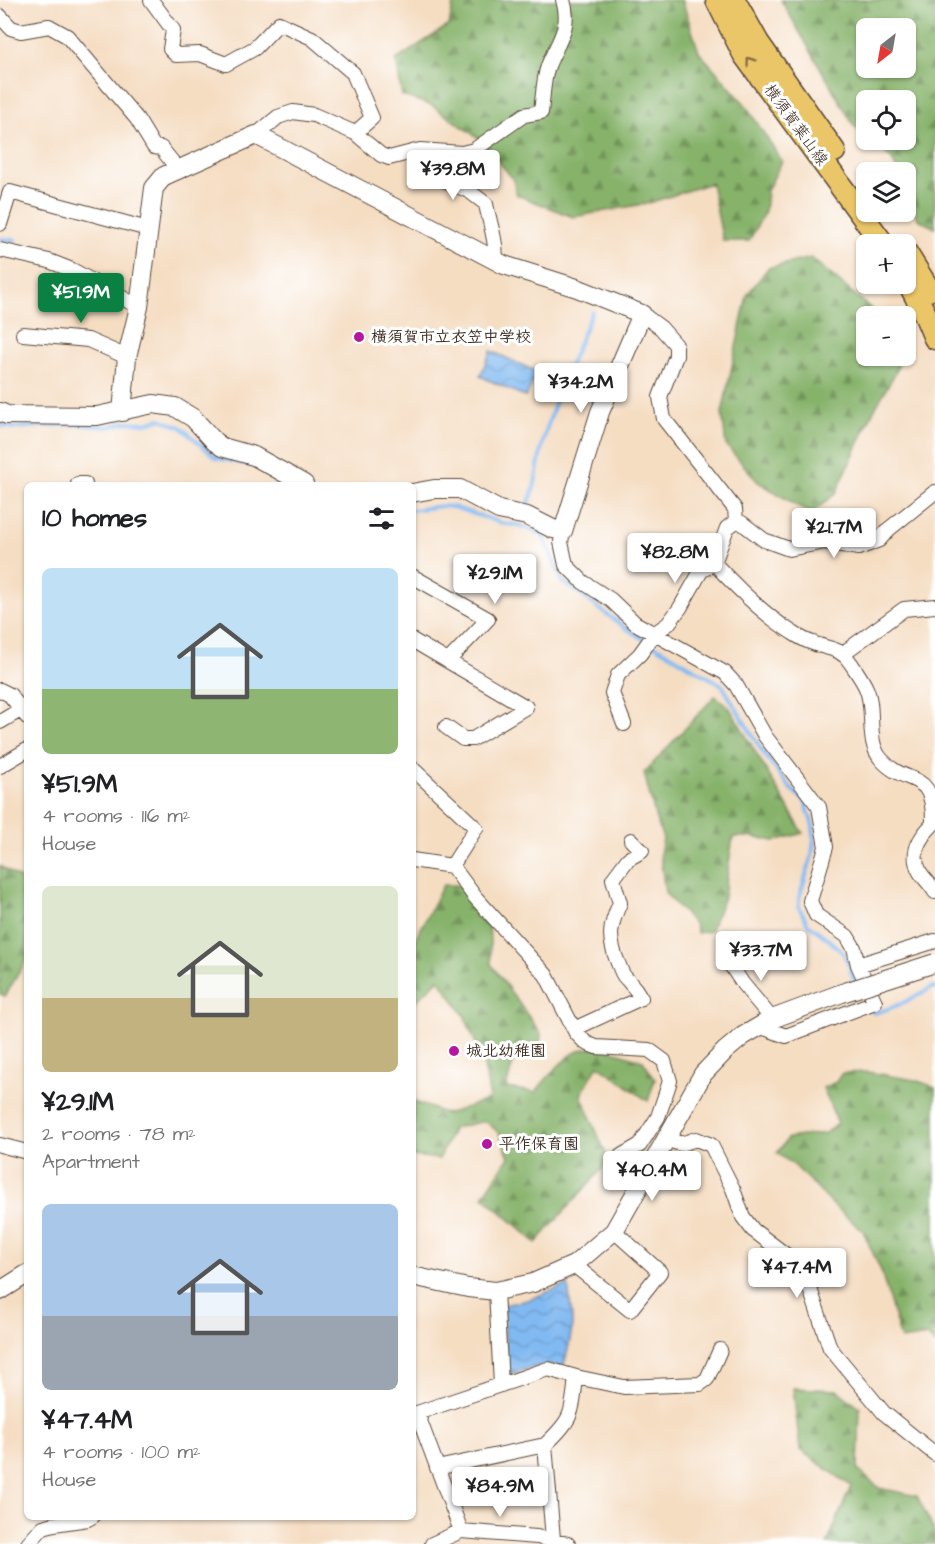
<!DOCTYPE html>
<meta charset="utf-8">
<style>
body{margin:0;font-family:"Architects Daughter","Klee One",sans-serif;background:#f6f6f6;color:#202124;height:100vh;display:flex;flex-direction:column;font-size:22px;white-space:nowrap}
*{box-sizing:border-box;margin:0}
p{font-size:20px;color:#757577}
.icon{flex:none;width:33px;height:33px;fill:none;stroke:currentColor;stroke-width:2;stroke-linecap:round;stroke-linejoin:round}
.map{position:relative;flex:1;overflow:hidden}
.panel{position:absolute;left:24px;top:482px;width:392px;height:1038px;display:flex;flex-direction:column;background:#fff;border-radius:9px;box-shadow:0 2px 4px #0004}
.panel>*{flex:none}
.needle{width:39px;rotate:211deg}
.tools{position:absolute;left:856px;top:18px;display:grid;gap:12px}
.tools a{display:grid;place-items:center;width:60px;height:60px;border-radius:9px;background:#fff;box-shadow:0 2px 4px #0004;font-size:30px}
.price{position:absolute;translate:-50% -51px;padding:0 14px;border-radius:6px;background:#fff;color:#222;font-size:20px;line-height:39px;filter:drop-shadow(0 2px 3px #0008)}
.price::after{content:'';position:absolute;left:50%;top:36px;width:18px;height:14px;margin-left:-9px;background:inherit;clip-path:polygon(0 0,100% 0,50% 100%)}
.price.current{background:#0b8043;color:#fff}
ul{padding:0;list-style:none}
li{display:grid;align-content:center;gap:12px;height:318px;padding:0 18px}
li span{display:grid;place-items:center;height:186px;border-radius:9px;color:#555}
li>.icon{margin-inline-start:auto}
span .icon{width:108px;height:108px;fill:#fffc;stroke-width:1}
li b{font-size:26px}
h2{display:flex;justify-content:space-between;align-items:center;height:72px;padding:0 18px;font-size:26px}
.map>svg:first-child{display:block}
.forest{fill:url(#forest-firs);stroke:#606e44;stroke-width:1.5;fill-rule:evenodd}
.water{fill:url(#water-waves);stroke:#5e7288;stroke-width:1.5}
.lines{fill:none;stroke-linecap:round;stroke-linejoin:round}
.stream{stroke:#81baf2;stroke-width:4}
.minor-casing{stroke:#574537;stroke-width:16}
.tertiary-casing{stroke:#574537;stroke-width:20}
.primary-casing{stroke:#574537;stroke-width:25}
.minor{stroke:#fff;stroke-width:14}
.tertiary{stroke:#fff;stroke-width:18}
.primary{stroke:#ebc669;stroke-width:22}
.tertiary-bridge-casing{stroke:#574537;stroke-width:20;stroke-linecap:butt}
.tertiary-bridge{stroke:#fff;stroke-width:18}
.oneway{stroke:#8a7040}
.poi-dot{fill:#b5179e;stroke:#fff;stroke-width:2}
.labels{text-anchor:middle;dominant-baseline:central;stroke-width:6;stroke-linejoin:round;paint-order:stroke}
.street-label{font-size:16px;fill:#3b2a1e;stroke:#fff}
.poi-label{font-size:16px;font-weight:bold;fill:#3b2a1e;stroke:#fff;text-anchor:start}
</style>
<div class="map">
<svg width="935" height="1544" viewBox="0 0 935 1544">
<defs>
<pattern id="forest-firs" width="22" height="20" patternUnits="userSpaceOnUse" patternTransform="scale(1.5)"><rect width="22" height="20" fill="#86b26a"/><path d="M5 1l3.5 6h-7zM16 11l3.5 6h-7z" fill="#6f9157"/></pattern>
<pattern id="water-waves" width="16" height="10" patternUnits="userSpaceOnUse" patternTransform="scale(1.5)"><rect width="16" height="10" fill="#81baf2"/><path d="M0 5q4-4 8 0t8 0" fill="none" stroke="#6b97c3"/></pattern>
</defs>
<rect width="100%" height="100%" fill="#fff"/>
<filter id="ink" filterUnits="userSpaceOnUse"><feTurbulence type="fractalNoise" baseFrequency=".0167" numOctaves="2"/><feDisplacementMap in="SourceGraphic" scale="12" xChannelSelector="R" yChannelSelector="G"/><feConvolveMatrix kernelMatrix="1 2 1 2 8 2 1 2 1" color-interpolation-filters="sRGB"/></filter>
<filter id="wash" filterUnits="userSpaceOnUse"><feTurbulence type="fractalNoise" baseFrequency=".008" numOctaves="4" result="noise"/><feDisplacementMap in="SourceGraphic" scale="24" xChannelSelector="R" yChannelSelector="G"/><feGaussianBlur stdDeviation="1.35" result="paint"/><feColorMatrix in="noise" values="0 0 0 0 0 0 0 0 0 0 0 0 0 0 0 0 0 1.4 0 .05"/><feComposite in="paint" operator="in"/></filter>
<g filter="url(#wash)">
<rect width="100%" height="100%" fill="#f5ddc2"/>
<!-- forest -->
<path class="forest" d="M 454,0 L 682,0 L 699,52 L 744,103 L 782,161 L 767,191 L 765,211 L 749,241 L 723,241 L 711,183 L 649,203 L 573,217 L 517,195 L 513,179 L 481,140 L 431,105 L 402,96 L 396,60 L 449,25 Z
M 781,0 L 935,0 L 935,228 L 918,219 L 906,191 L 906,172 L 898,172 L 891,158 L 869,140 L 906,140 L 906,100 L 867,100 L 867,137 L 854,126 ZM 906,28 L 906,68 L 867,68 L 867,28 Z
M 811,258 L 880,316 L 867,316 L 867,356 L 900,356 L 897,370 L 873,412 L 836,493 L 811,514 L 758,482 L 726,445 L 722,413 L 747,295 L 768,268 Z
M 715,696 L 729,707 L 803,833 L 775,841 L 750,837 L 733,837 L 724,897 L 710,931 L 697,933 L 695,925 L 665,893 L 660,854 L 663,839 L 655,816 L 644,773 Z
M 0,866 L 27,883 L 23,901 L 27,904 L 27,959 L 5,996 L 0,994 Z
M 443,885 L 459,885 L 489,922 L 491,964 L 541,1034 L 540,1045 L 515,1056 L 506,1088 L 535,1092 C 546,1080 566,1053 584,1049 C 603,1045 625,1055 643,1061 L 655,1079 L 648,1101 L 598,1065 L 581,1095 L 609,1161 L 536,1243 L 483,1196 L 509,1157 L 499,1133 L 485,1121 L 454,1128 L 439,1159 L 413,1156 L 413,1101 L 447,1114 L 490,1099 L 483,1060 L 464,1015 L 439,979 L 413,1004 L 413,944 Z
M 868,1072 L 915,1080 L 935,1087 L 935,1345 L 928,1336 L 901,1340 L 881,1271 L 863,1231 L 834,1206 L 795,1166 L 777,1153 L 788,1138 L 825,1133 L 838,1124 L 823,1088 L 836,1082 L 842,1073 Z
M 793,1388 L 837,1390 L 860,1408 L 858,1470 L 879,1488 L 917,1496 L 935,1533 L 935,1544 L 827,1544 L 851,1486 L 800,1450 Z"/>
<!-- water -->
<path class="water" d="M 491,351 L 537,372 L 526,397 L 480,376 Z
M 568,1284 C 569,1296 572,1311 572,1322 C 572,1338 567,1353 563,1368 L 549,1364 L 507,1374 L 503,1305 L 528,1300 Z"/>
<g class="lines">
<!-- stream -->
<path class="stream" d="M 0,239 L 15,240
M 0,425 L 14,428 L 75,424 L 109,427 L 126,422 L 146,423 L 160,419 L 181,427 L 216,458 L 256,466
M 264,471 L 280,484
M 526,509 C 537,488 537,465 543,442 C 555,397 574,355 592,312
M 412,510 L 442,506 L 453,507 L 505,524 L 518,525 L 540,533 L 545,540 L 562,581 L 624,627 L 646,641
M 652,644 L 722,685 L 762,751 L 792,790 L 805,801 L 813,826 L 814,838 L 812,856 L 799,898 L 799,907 L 808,924 L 828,939 L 843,953 L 848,962 L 855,984
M 870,1008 L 874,1013 C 896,1008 913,998 933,987 L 935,988"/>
</g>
</g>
<g filter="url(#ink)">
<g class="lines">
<defs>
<path id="minor" d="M 151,0 L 173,30 L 170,49 L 176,55 L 200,54 L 226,64 L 255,48 L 279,23 L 312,38 L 353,73 L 372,118 L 355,133
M 0,16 L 11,28 L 21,31 L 49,26 L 67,36 L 137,119 L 154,147 L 161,148 L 178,169
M 256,135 L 278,117 L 293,112 L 314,115 L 355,133 L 381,155 L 389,158 L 420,150 L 462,153 L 474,150 L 524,115 L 541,112 C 543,98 543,80 548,66 C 557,42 572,28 563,0
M 437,153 L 435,172 L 439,178 L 469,191 L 486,204 C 489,221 498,245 495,260
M 0,224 L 10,192 L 148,229
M 0,250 L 49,261 L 72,270 L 139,307
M 642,314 L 661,328 L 676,345 L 676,356 L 660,397 L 664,419 L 735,509 L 736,521
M 23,334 L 88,340 L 127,357
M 78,484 L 85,484
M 563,531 L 561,542 L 566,565 L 583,582 L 611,600 L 635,623 L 725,673 L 736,685 L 765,736 L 819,807 L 826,847 L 810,901 L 816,915 L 847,936 L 854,948 L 858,965 L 875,1002 L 786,1036 L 759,1026
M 714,563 C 737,588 764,615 793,633 C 799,637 806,641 813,643 C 821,647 836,648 843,654 C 849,659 863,681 866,688 C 876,709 865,741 881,759 C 907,789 934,766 933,824 C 920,837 909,853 920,872 C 924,879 931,884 935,892
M 412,576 L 488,619 L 449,660
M 412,640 L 526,707 L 473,739 L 463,739 L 446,727
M 842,654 L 904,609 L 935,606
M 0,690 L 10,695 L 27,717
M 0,722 L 22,709
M 624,724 L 612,693 L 618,675 L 640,654 L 655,633 L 668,624 L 680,608 L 701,571 L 714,563 L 727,528 L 736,521 L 742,523 L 764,540 L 789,549 L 825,542 L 859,548 L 879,540 L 889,529 L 935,492
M 0,766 L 27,750
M 412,768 L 476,828 L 452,866
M 412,860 L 452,866 L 475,897 L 546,975 L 576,1033 L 586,1043 L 596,1047 L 649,1050 L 664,1061 L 670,1081 L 658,1117 L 640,1145 L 621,1156
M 728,961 L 743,984 L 772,1019
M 858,965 L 935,941
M 574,1029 L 641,998 C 635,987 632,985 624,976 C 621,972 620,967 618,963 C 608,939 609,927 620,903 L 613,879 L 628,859 L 642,851 L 631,840
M 665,1139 L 681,1144 L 696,1139 L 711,1145 L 733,1189 L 743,1217 L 753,1230 L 786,1255 L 808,1283 L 830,1348 L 884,1413 L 935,1454
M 0,1145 L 27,1152
M 574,1265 L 630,1310 L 660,1272 L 614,1231
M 496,1291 L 501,1385
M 417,1413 L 461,1531
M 412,1417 L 417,1413 L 548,1369 L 576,1377 L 624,1387 L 700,1384 L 707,1379 L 720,1350
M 437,1468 L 545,1445
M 553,1539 L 545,1445 C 573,1419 572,1414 576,1377
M 28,1544 L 43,1527 L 54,1524 L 88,1519 L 93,1516
M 432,1544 L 461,1531 L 537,1537 L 568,1544"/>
<path id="tertiary" d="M 0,412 L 7,415 L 97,416 L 153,404 L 175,407 L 193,418 L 215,442 L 222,447 L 254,456 L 304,484
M 122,412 L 127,357 L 139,307 L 154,188 L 164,176 L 256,135 L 504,265 L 577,288 L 642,314 L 600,412 L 563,531 L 553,529 L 527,516 L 499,510 L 460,489 L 434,489 L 412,493
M 412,1276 L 468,1288 L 496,1291 L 533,1283 L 574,1265 L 614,1231 L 703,1074 L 725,1051 L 743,1036 L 772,1019 L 842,993
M 0,1291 L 27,1274"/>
<path id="primary" d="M 717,0 L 744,54 L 883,244
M 734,0 L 758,43 L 834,151
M 906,253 L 929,290
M 906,277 L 925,314 L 935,338"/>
</defs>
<!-- minor casing -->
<use href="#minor" class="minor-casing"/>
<!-- tertiary casing -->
<use href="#tertiary" class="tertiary-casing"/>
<!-- primary casing -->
<use href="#primary" class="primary-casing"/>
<!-- minor -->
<use href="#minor" class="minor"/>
<!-- tertiary -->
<use href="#tertiary" class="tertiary"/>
<!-- primary -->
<use href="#primary" class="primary"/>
<defs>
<path id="tertiary-bridge" d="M 842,993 L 935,963"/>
</defs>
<!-- tertiary-bridge casing -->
<use href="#tertiary-bridge" class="tertiary-bridge-casing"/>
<!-- tertiary-bridge -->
<use href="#tertiary-bridge" class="tertiary-bridge"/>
</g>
<!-- one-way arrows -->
<defs><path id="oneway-chevron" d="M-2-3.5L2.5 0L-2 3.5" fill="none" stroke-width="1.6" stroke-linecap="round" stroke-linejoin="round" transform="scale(1.5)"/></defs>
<use class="oneway" href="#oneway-chevron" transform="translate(750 61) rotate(-126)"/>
</g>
<!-- markers -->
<g class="poi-dot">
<circle cx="359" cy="337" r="6"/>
<circle cx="454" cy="1051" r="6"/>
<circle cx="487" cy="1144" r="6"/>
</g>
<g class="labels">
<!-- street labels -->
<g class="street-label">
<text transform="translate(796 125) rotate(54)">横須賀葉山線</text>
</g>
<!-- poi labels -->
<g class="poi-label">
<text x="371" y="337">横須賀市立衣笠中学校</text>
<text x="466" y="1051">城北幼稚園</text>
<text x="499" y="1144">平作保育園</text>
</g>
</g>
</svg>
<div class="tools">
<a><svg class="needle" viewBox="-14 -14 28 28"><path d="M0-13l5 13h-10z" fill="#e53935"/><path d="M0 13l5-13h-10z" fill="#757577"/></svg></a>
<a><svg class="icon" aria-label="locate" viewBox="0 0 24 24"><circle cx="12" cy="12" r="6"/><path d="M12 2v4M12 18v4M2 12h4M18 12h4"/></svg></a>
<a><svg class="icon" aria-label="layers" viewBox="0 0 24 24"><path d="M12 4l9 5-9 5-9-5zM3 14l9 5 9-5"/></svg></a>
<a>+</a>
<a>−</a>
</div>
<b class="price" style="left:453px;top:201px">¥39.8M</b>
<b class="price current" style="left:81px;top:324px">¥51.9M</b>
<b class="price" style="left:581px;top:414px">¥34.2M</b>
<b class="price" style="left:834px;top:559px">¥21.7M</b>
<b class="price" style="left:675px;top:584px">¥82.8M</b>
<b class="price" style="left:495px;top:605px">¥29.1M</b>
<b class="price" style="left:761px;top:982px">¥33.7M</b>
<b class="price" style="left:652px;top:1202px">¥40.4M</b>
<b class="price" style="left:797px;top:1299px">¥47.4M</b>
<b class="price" style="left:500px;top:1518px">¥84.9M</b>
<section class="panel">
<h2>10 homes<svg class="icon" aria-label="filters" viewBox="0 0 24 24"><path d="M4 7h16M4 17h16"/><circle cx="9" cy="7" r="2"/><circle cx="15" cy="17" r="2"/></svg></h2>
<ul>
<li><span style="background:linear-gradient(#bfe0f5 65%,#8fb573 0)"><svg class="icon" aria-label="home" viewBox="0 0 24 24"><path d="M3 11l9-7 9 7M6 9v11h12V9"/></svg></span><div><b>¥51.9M</b><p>4 rooms · 116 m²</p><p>House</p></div></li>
<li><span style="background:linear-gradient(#dfe7d0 60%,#c2b280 0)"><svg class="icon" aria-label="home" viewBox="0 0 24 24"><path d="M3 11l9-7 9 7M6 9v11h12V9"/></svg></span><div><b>¥29.1M</b><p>2 rooms · 78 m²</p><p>Apartment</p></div></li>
<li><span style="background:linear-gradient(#a9c7e8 60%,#9aa5b1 0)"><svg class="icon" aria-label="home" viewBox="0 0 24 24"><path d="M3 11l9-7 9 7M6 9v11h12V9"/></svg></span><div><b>¥47.4M</b><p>4 rooms · 100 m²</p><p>House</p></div></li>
</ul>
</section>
</div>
